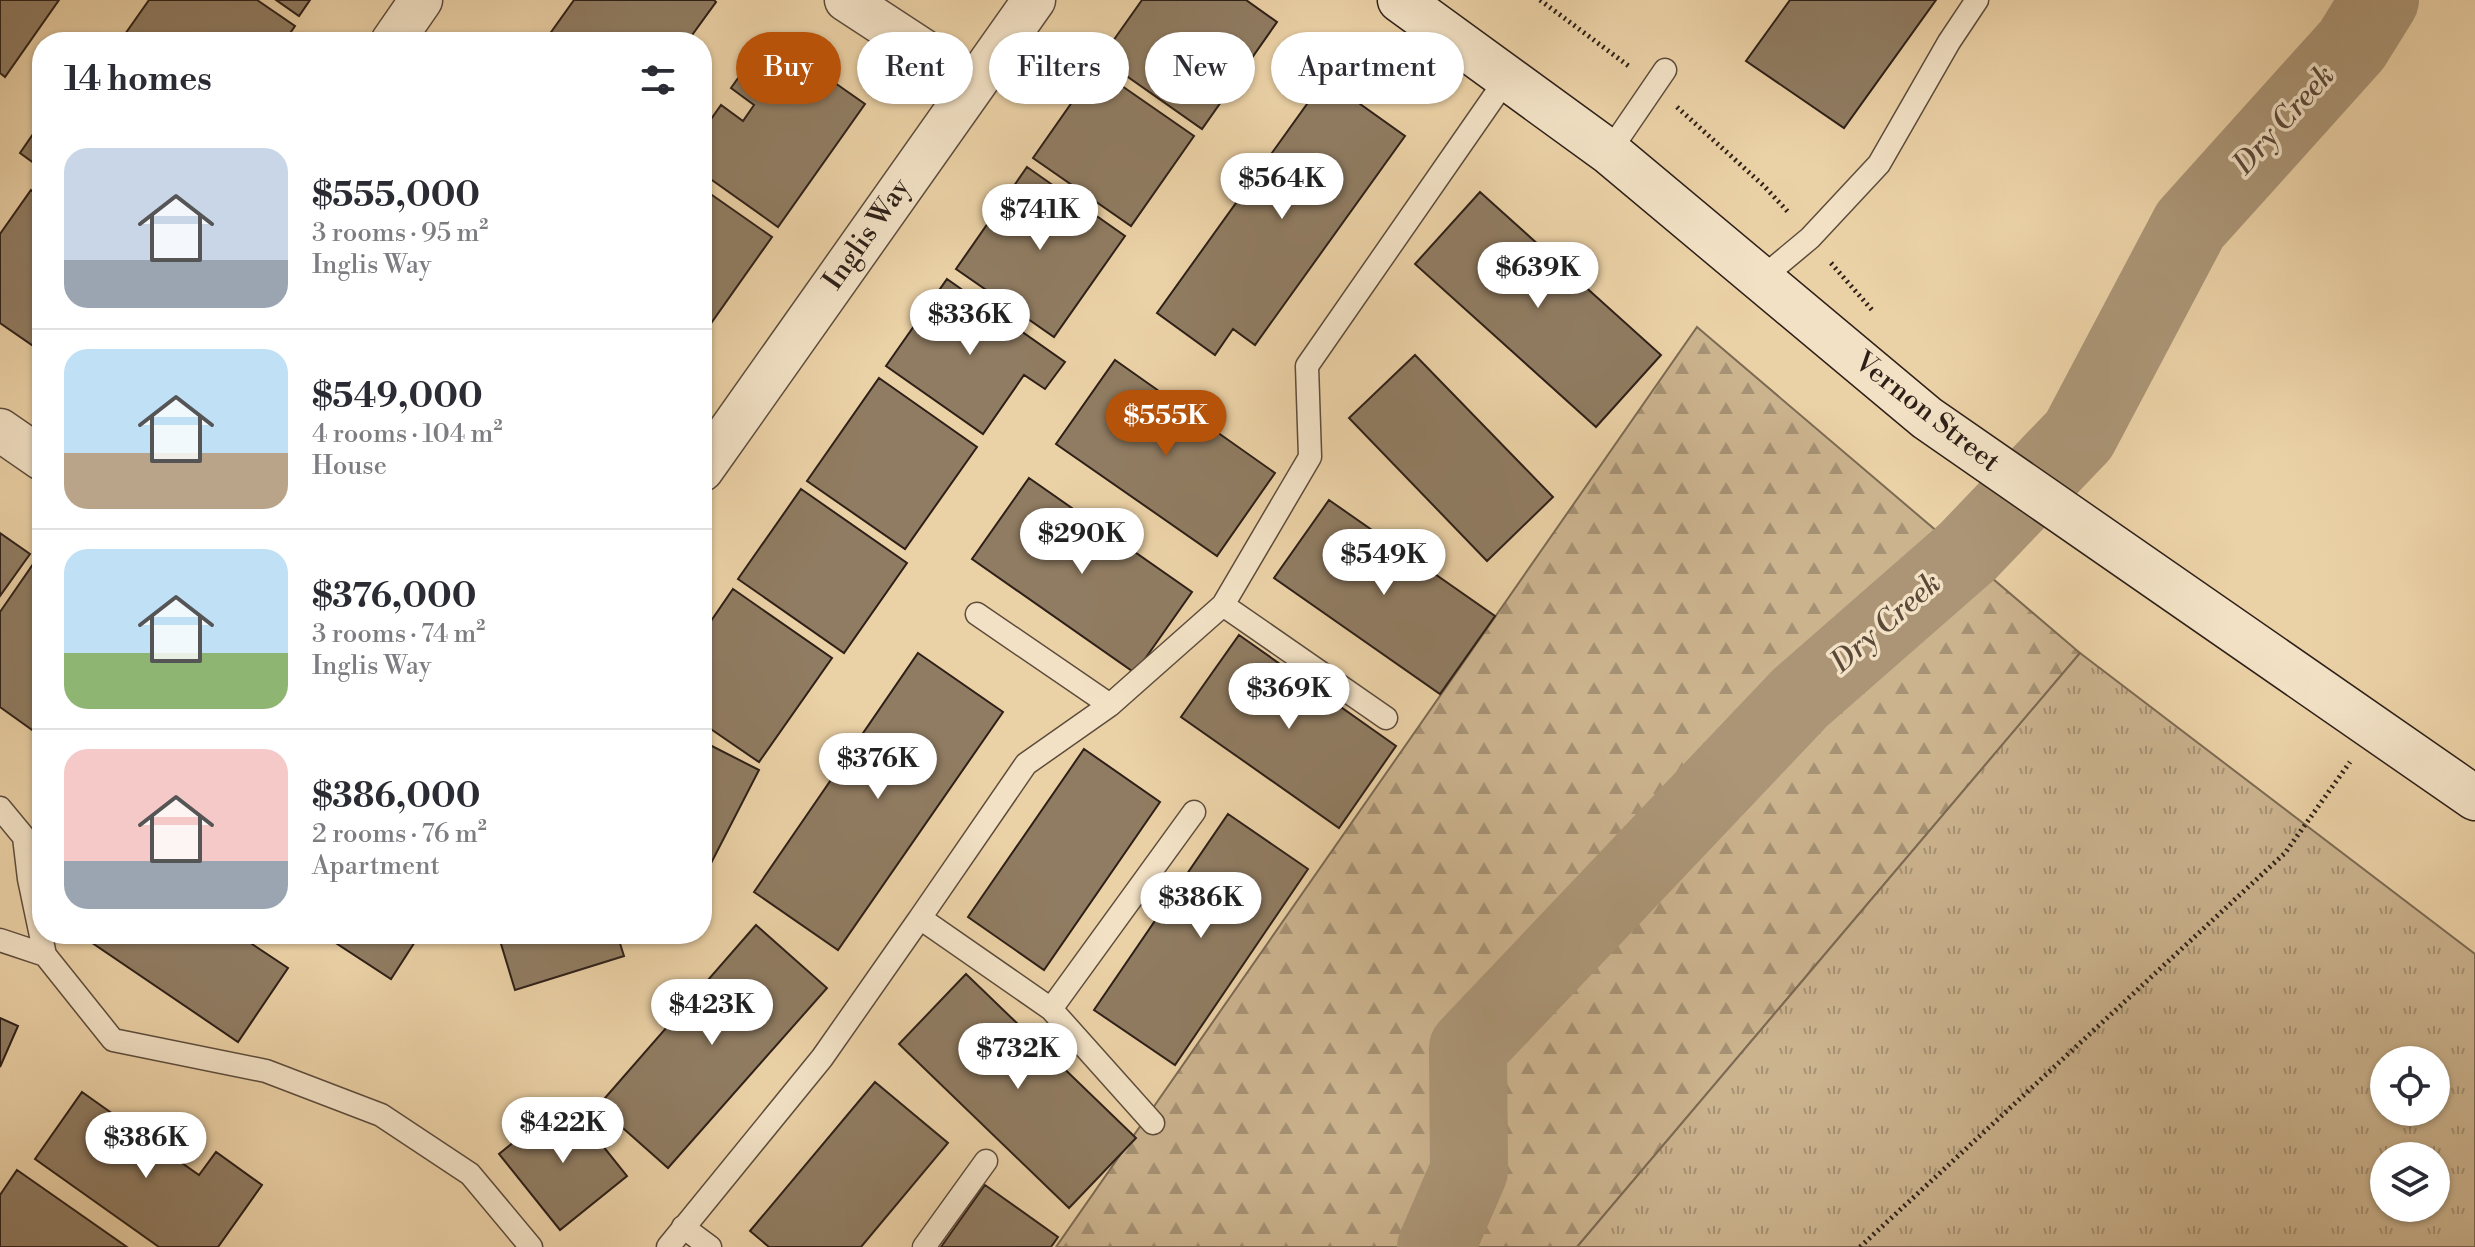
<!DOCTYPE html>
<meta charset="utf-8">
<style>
body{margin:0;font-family:"Libre Bodoni",serif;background:#f7f7f7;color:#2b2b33;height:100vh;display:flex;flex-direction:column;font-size:30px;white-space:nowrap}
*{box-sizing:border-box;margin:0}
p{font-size:26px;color:#7c7c81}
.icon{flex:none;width:44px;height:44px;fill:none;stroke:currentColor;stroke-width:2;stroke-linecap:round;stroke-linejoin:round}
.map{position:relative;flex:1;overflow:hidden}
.side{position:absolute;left:32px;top:32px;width:680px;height:912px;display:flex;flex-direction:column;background:#fff;border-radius:32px;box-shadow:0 2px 6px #0004}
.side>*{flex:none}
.guide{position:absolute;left:736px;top:32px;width:760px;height:72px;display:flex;gap:16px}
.fabs{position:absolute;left:2370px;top:1046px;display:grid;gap:16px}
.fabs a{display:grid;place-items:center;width:80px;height:80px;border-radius:50%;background:#fff;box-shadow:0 2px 6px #0004;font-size:40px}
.price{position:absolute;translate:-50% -68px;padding:0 18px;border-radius:28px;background:#fff;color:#222;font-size:26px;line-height:52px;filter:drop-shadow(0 2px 4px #0008)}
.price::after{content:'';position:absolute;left:50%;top:48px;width:24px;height:18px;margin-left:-12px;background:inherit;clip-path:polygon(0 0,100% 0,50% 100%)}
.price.active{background:#b45309;color:#fff}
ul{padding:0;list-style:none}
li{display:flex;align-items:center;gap:24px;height:200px;padding:0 32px}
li+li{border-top:2px solid #e1e1e2}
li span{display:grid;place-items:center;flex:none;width:224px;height:160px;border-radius:24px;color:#555}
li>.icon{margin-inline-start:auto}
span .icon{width:96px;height:96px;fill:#fffc;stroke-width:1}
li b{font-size:34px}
h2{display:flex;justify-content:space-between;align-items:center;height:96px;padding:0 32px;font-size:34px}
.tag{padding:0 28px;border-radius:36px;background:#fff;box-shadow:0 2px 6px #0004;font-size:28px;line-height:72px}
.tag.active{background:#b45309;color:#fff}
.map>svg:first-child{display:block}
.forest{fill:url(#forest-firs);stroke:#7c6a53;stroke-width:2}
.park{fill:url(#park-tufts);stroke:#7c6a53;stroke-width:2;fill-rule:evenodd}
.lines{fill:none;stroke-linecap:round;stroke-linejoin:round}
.river{stroke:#ab9576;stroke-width:78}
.building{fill:#907c62;stroke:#2e2018;stroke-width:2}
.service-casing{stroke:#5d4c3c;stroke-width:25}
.minor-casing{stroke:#5d4c3c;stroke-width:45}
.secondary-casing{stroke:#2e2018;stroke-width:47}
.path{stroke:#2e2018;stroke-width:5;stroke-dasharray:2 4;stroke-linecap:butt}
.service{stroke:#f2e1c5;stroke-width:22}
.minor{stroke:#f2e1c5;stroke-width:42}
.secondary{stroke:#f2e1c5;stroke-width:44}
.labels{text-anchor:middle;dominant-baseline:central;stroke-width:7;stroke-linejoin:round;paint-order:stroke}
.street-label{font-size:28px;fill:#2e2018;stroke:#f2e1c5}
.water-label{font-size:30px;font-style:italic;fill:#5a4939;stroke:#f2e1c5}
</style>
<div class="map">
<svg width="2475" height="1247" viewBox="0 0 2475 1247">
<defs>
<pattern id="forest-firs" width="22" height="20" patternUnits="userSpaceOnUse" patternTransform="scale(2)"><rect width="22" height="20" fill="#cbb38e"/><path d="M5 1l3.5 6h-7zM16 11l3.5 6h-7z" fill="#a59173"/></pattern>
<pattern id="park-tufts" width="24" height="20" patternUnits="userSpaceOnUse" patternTransform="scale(2)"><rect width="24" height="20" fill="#cbb38e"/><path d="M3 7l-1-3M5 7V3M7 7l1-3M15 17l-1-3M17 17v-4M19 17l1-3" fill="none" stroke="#a59173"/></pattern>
</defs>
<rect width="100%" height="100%" fill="#ebd1a6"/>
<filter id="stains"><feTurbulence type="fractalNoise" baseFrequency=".0025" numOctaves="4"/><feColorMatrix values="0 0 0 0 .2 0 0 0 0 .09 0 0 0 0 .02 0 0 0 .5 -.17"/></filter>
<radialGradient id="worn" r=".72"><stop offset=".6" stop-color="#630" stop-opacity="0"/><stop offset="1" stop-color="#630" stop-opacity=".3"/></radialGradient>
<!-- forest -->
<path class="forest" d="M 1697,327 L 2080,653 L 1577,1247 L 1056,1247 Z"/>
<!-- park -->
<path class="park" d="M 2080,653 L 2475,954 L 2475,1247 L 1577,1247 ZM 2384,1060 L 2436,1060 L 2436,1112 L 2384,1112 ZM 2384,1156 L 2436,1156 L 2436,1208 L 2384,1208 Z"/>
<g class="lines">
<!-- river -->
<path class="river" d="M 1436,1247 L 1469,1171 L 1468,1048 L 1800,698 L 1968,551 L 2079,435 L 2190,225 L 2352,45 L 2380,0"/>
</g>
<!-- building -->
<path class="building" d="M 0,0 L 59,0 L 5,77 L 0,73 Z
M 149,0 L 257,0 L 295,26 L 284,42 L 131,42 L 123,37 Z
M 276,0 L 310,0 L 299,16 Z
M 574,0 L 714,0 L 716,2 L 687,42 L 662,42 L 657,39 L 655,42 L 544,42 Z
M 1142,0 L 1246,0 L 1277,22 L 1202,129 L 1101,58 Z
M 1790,0 L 1936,0 L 1844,128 L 1746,61 Z
M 768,36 L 865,104 L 778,227 L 702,173 L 702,132 L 721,105 L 743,121 L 754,105 L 731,88 Z
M 1096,68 L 1194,136 L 1131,226 L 1033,158 Z
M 1325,79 L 1405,136 L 1255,345 L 1233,329 L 1215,355 L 1157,313 Z
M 42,121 L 42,169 L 20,153 Z
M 1027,167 L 1125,236 L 1054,337 L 956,269 Z
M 702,188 L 772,237 L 702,336 Z
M 31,190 L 42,198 L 42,352 L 0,323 L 0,234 Z
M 1480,192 L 1661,355 L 1596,427 L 1415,264 Z
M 947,279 L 1065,362 L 1045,389 L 1024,375 L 983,434 L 886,366 Z
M 1415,355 L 1553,497 L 1487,561 L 1349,418 Z
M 1115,360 L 1275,473 L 1217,556 L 1056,444 Z
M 879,378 L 977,447 L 905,549 L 807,481 Z
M 1029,478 L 1192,592 L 1135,673 L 972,559 Z
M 801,489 L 907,563 L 844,653 L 738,579 Z
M 1329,500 L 1495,616 L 1440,694 L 1274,578 Z
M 0,533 L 30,554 L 0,596 Z
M 38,557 L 42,560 L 42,737 L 0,707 L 0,612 Z
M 733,589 L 832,658 L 759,762 L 702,723 L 702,634 Z
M 1239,635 L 1396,746 L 1339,828 L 1181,717 Z
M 918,653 L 1003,712 L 838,950 L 754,892 Z
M 702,741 L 759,770 L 707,871 L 702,869 Z
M 1084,749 L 1160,802 L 1044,970 L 968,917 Z
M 1228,814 L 1308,869 L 1175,1065 L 1094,1010 Z
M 756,925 L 827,988 L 668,1168 L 598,1106 Z
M 79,934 L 237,934 L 288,968 L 238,1042 Z
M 322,934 L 420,934 L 391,979 Z
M 498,934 L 617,934 L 624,956 L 515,990 Z
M 966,974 L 1136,1138 L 1069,1208 L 899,1044 Z
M 0,1018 L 18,1026 L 0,1067 Z
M 875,1082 L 948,1143 L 861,1247 L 769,1247 L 750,1231 Z
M 82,1092 L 199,1175 L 216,1152 L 262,1185 L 218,1247 L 159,1247 L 35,1159 Z
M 566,1100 L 627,1176 L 560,1230 L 499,1154 Z
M 17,1170 L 127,1247 L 0,1247 L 0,1195 Z
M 985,1185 L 1058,1237 L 1051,1247 L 941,1247 Z"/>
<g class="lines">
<defs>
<path id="service" d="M 1609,152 L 1665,70
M 1762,278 L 1810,238 L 1879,164 L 1949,42 L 1977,0
M 977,614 L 1110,705
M 1386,718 L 1223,605 L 1310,457 L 1307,366 L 1507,78
M 0,808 L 24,837 L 29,879 L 45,955 L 113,1040 L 266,1071 L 381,1115 L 470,1174 L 531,1247
M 0,940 L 45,955
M 1051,1009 L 920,918 L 1026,764 L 1110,705 L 1223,605
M 1153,1123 L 1051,1009 L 1194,812
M 683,1227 L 710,1247
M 668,1247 L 822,1058 L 920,918
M 924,1247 L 986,1161"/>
<path id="minor" d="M 846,0 L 973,83
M 392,42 L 421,0
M 0,430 L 42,459
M 702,470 L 1034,0"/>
<path id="secondary" d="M 1400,0 L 1609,152 L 1927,418 L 2475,798"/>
</defs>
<!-- service casing -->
<use href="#service" class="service-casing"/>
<!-- minor casing -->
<use href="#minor" class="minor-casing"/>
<!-- secondary casing -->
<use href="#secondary" class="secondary-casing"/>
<!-- path -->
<path class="path" d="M 1540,0 L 1630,67
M 1677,107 L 1764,186 L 1789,213
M 1831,263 L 1872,310
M 1860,1247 L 2285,853 L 2350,762"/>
<!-- service -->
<use href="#service" class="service"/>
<!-- minor -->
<use href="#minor" class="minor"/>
<!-- secondary -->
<use href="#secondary" class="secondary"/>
</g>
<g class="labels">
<!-- street labels -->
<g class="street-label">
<text transform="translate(867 234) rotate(-55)">Inglis Way</text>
<text transform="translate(1927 412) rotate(38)">Vernon Street</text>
</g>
<!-- water labels -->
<g class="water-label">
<text transform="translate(2284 120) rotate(-48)">Dry Creek</text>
<text transform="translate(1886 623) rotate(-41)">Dry Creek</text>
</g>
</g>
<rect width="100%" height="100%" filter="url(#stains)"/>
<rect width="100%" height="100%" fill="url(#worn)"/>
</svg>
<div class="fabs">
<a><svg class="icon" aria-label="locate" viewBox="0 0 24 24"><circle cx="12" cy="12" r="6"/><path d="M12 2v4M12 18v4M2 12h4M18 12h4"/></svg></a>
<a><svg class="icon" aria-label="layers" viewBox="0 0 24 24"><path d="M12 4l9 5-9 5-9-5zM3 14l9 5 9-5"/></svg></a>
</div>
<b class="price" style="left:1282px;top:221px">$564K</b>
<b class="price" style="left:1040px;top:252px">$741K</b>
<b class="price" style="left:1538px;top:310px">$639K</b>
<b class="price" style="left:970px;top:357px">$336K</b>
<b class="price active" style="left:1166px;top:458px">$555K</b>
<b class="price" style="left:1082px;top:576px">$290K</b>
<b class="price" style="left:1384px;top:597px">$549K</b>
<b class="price" style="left:1289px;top:731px">$369K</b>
<b class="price" style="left:878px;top:801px">$376K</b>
<b class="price" style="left:1201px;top:940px">$386K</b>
<b class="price" style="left:712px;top:1047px">$423K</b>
<b class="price" style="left:1018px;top:1091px">$732K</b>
<b class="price" style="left:563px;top:1165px">$422K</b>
<b class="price" style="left:146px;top:1180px">$386K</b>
<div class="guide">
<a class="tag active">Buy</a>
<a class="tag">Rent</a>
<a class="tag">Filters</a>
<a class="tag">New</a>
<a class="tag">Apartment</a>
</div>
<section class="side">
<h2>14 homes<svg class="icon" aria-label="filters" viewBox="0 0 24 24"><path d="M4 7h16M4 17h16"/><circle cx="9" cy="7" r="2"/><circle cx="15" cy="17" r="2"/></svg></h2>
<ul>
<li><span style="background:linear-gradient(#c9d6e8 70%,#9aa5b1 0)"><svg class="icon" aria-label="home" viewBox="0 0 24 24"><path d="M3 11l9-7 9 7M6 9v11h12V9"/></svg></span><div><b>$555,000</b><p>3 rooms · 95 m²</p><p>Inglis Way</p></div></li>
<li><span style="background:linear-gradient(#bfe0f5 65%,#b9a48a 0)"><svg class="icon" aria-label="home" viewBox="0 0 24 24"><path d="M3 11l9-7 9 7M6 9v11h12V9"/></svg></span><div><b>$549,000</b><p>4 rooms · 104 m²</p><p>House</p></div></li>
<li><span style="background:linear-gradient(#bfe0f5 65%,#8fb573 0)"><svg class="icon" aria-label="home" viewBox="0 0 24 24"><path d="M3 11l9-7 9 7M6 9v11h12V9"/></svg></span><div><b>$376,000</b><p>3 rooms · 74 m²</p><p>Inglis Way</p></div></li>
<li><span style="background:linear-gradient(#f6c9c9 70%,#9aa5b1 0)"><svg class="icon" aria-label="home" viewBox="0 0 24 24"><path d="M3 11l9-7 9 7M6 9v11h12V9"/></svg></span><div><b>$386,000</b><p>2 rooms · 76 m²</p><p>Apartment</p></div></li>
</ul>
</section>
</div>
